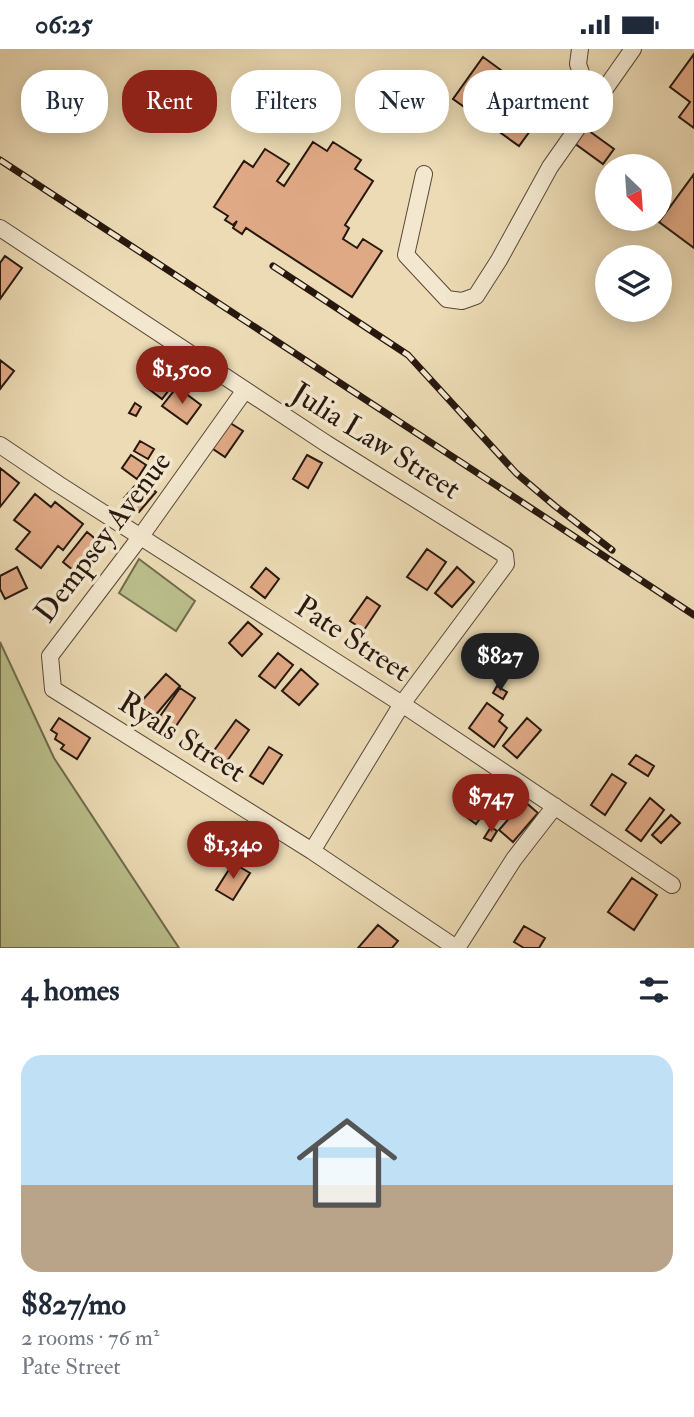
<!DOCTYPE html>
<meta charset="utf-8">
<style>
body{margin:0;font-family:"IM FELL Double Pica",serif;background:#f2f2f3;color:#1f2937;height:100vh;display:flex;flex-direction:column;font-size:26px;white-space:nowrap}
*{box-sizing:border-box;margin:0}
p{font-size:23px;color:#747a83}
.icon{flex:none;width:38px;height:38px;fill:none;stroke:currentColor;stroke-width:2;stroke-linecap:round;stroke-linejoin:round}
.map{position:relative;height:899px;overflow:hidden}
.sheet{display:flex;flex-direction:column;background:#fff;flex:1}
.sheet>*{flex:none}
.top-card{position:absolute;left:21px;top:21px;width:653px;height:63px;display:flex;gap:14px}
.needle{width:46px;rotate:155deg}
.controls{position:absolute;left:595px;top:105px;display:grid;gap:14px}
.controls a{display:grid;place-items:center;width:77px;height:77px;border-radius:50%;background:#fff;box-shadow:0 4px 18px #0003;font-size:35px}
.price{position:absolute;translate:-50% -60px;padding:0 16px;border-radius:24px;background:#8f2418;color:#fff;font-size:23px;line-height:46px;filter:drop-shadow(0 2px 4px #0008)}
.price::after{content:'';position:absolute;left:50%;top:42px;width:21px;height:16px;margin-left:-10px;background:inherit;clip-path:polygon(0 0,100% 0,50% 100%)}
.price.active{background:#222;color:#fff}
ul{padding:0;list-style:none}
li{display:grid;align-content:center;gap:14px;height:371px;padding:0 21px}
li span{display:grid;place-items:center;height:217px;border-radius:21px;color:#555}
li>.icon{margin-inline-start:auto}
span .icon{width:126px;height:126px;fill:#fffc;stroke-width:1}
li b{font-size:30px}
h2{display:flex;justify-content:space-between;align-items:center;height:84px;padding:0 21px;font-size:30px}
.pill{padding:0 24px;border-radius:28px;background:#fff;box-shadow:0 4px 18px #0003;font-size:24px;line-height:63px}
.pill.active{background:#8f2418;color:#fff}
.status{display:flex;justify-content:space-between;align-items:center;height:49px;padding:0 35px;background:#fff;direction:ltr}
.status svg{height:19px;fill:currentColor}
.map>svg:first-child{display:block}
.green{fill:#babf8b;stroke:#706c4c;stroke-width:2}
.building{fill:#e0a985;stroke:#27180e;stroke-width:2}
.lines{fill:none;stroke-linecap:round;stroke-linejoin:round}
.minor-casing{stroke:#584938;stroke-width:18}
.minor{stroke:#f3e8cf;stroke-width:16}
.rail-casing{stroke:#27180e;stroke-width:7}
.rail{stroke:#f3e8cf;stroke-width:4.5;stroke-dasharray:13;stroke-linecap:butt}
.labels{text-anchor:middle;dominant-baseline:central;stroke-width:7;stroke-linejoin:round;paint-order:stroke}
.street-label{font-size:30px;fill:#27180e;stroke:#f3e8cf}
</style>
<div class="status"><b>06:25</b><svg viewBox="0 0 49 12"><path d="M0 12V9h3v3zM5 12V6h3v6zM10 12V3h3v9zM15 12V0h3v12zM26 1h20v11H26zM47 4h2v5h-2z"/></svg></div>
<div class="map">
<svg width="694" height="899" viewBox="0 0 694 899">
<rect width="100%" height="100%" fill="#ecdbb5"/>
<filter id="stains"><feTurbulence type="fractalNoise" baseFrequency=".00286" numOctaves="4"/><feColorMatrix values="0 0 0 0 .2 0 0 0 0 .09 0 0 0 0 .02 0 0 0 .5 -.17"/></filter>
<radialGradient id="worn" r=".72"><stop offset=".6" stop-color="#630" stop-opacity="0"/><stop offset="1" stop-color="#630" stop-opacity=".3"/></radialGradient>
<!-- green -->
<path class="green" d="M 139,510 L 195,552 L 176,582 L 119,544 Z
M 0,593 L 54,709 L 179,899 L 0,899 Z"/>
<!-- building -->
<path class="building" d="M 694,5 L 694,79 L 679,68 L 690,53 L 670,38 Z
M 483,8 L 549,56 L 519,97 L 453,50 Z
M 585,79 L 614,100 L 603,115 L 574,94 Z
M 313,93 L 327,102 L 333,93 L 361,111 L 355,120 L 373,132 L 345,176 L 349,179 L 343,190 L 357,199 L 363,190 L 382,202 L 352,248 L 246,179 L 242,185 L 233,179 L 237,172 L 233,176 L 225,171 L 228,167 L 214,158 L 244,112 L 253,118 L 265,100 L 289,115 L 277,132 L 284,137 Z
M 694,125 L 694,199 L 659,173 Z
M 5,207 L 22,219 L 0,250 L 0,214 Z
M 0,311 L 14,322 L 0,340 Z
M 165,311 L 182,324 L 162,350 L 145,337 Z
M 177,338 L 201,356 L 187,375 L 162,357 Z
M 135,354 L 141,358 L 136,367 L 129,364 Z
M 227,372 L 243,382 L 225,408 L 210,398 Z
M 140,392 L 154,400 L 148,410 L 134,402 Z
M 131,406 L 146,416 L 137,430 L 122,419 Z
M 307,406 L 322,414 L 308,439 L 293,430 Z
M 0,419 L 19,434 L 0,458 Z
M 141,430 L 156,443 L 139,463 L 124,449 Z
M 35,445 L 51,458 L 55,453 L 83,475 L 63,501 L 58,497 L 41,519 L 16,500 L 30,483 L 14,471 Z
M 87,483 L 103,496 L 79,526 L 63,513 Z
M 427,500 L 446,513 L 427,541 L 407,528 Z
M 17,518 L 27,539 L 5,550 L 0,540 L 0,527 Z
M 457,518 L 474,533 L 452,558 L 435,544 Z
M 266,519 L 279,530 L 265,549 L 251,538 Z
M 75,528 L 83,533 L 77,541 L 70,536 Z
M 367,548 L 380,557 L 364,581 L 350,572 Z
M 248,573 L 262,585 L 242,607 L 229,594 Z
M 278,604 L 293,616 L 275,639 L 259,627 Z
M 301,620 L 318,635 L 299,656 L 282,642 Z
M 166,625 L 180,637 L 154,668 L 139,655 Z
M 497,637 L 507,643 L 503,650 L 493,644 Z
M 180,639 L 195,649 L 172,683 L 156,673 Z
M 487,654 L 503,666 L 499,672 L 507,679 L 494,698 L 469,679 Z
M 59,669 L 90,689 L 77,710 L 61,700 L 64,696 L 55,690 L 57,685 L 51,681 Z
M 527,669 L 541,681 L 517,709 L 503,697 Z
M 236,671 L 249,681 L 227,712 L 213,703 Z
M 269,698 L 282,706 L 263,735 L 250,727 Z
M 636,706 L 654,717 L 648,727 L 629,715 Z
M 612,725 L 626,734 L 605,766 L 591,756 Z
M 486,729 L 501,740 L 476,775 L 461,764 Z
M 650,749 L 664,761 L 641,792 L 626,781 Z
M 524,752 L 538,764 L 513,793 L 499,781 Z
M 671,766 L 680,774 L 661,794 L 652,786 Z
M 491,778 L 497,782 L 491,792 L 484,789 Z
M 233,814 L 250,824 L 233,851 L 216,841 Z
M 632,829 L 657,846 L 634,881 L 608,863 Z
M 378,876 L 398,892 L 392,899 L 358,899 Z
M 524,877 L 545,889 L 539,899 L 524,899 L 514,893 Z"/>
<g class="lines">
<defs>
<path id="minor" d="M 580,0 L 578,15 L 592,56
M 424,125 L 406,206 L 447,250 L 462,252 L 476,247 L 499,211 L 550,118 L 633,0
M 0,179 L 327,395 L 505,506 L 506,515 L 402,655 L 312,802
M 245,341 L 141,487 L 50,607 L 53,640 L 312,802 L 456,899
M 0,396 L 58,435 L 402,655 L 672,836
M 457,899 L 514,810 L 555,757"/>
</defs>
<!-- minor casing -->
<use href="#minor" class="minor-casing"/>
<!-- minor -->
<use href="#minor" class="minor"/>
<defs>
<path id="rail" d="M 0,111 L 694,566
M 273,217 L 408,306 L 516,424 L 555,457 L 612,501"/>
</defs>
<!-- rail casing -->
<use href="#rail" class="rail-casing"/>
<!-- rail -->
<use href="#rail" class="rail"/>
</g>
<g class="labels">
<!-- street labels -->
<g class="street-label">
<text transform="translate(376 392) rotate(32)">Julia Law Street</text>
<text transform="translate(103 488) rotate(-53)">Dempsey Avenue</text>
<text transform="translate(353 590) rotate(33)">Pate Street</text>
<text transform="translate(182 688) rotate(32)">Ryals Street</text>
</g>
</g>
<rect width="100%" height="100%" filter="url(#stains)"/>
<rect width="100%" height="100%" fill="url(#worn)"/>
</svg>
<div class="controls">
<a><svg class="needle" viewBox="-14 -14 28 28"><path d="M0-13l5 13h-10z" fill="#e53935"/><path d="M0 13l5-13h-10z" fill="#747a83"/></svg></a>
<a><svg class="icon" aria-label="layers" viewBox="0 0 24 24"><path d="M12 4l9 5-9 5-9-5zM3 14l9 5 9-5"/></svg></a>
</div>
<b class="price" style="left:182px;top:357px">$1,500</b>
<b class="price active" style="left:500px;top:644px">$827</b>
<b class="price" style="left:491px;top:785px">$747</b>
<b class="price" style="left:233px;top:832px">$1,340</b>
<div class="top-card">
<a class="pill">Buy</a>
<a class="pill active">Rent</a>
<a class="pill">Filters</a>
<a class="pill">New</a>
<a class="pill">Apartment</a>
</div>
</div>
<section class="sheet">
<h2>4 homes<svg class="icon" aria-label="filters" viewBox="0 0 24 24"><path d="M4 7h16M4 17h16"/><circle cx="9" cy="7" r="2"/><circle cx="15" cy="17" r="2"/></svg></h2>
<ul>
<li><span style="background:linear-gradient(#bfe0f5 60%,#b9a48a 0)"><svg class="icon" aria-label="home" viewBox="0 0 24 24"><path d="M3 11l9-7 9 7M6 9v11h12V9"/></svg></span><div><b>$827/mo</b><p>2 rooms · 76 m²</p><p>Pate Street</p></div></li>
</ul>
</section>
